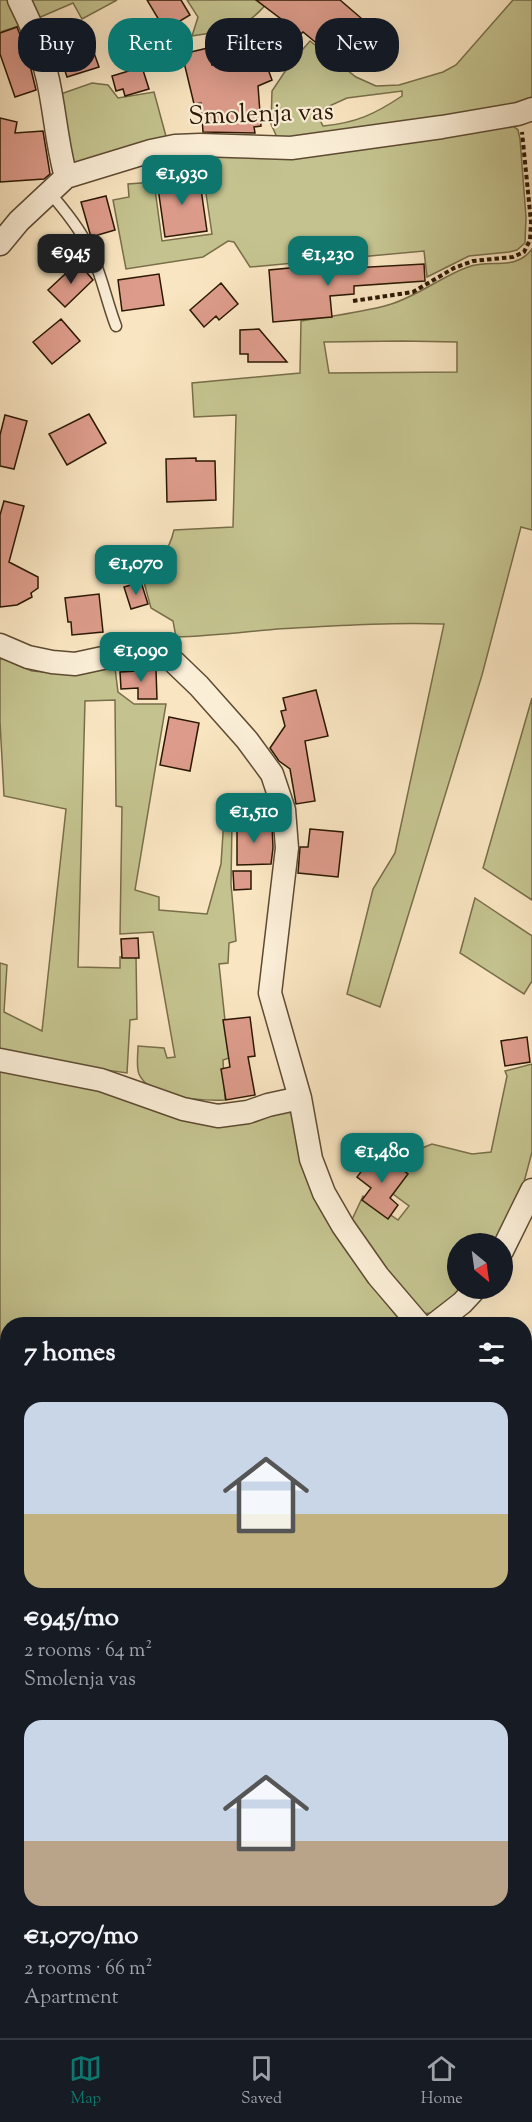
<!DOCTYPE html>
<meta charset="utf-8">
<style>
body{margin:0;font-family:"Sorts Mill Goudy",serif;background:#242831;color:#f1f3f6;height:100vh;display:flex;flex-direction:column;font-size:22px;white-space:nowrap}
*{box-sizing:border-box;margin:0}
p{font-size:20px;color:#9ea1a6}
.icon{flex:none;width:33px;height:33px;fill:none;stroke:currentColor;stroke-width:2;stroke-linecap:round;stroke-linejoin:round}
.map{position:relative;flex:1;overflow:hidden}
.side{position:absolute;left:0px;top:1317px;width:532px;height:722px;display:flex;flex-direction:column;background:#171b24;border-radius:24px 24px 0 0;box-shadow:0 6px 24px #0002}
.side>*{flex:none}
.hud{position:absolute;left:18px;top:18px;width:496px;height:54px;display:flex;gap:12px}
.needle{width:39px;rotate:151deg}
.controls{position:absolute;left:447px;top:1233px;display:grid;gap:12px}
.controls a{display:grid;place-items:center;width:66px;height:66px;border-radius:50%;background:#171b24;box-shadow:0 6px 24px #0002;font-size:30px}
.price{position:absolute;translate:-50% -51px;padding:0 14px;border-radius:12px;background:#0f766e;color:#fff;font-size:20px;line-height:39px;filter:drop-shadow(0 2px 3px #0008)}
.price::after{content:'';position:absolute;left:50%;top:36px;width:18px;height:14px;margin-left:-9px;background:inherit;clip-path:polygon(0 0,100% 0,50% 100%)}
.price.active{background:#222;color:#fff}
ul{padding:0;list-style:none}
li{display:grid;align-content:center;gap:12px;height:318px;padding:0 24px}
li span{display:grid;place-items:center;height:186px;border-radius:18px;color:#555}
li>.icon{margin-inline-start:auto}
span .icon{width:108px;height:108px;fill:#fffc;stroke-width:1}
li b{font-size:26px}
h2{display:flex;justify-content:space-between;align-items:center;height:72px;padding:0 24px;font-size:26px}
.tag{padding:0 21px;border-radius:24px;background:#171b24;box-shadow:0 6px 24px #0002;font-size:21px;line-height:54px}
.tag.active{background:#0f766e;color:#fff}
.menu{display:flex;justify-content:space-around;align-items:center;height:84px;border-top:2px solid #363941;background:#171b24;font-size:16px;color:#9ea1a6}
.menu a{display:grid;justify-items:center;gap:3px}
.menu .active{color:#0f766e}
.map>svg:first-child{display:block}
.green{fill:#c4c38f;stroke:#786e49;stroke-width:1.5;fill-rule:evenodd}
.building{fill:#dd9c8b;stroke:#2b1803;stroke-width:1.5}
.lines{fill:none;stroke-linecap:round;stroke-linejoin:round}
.service-casing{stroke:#5e4b32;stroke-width:13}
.minor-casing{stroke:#5e4b32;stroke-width:25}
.path{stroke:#2b1803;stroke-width:4;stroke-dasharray:4.5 3;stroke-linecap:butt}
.service{stroke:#fbeed7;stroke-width:10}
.minor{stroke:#fbeed7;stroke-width:22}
.labels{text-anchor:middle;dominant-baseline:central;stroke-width:4.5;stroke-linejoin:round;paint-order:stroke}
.street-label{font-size:26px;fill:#2b1803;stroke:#fbeed7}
</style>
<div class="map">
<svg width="532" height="2038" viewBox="0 0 532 2038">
<rect width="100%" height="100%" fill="#f9e5c1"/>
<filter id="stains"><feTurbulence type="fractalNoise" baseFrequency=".00333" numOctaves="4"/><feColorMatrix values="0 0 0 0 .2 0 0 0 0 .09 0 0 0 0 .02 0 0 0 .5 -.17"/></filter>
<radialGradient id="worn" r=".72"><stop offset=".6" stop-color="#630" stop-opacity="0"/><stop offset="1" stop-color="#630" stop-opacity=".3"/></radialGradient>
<!-- green -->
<path class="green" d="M 0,0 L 12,0 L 22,25 L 0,32 Z
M 27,0 L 117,0 L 82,19 L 73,3 L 36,19 Z
M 187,0 L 269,0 C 249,29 224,31 192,36 L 198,17 Z
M 513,0 L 532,0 L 532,103 L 285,144 L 276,135 L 271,124 L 272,91 L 290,64 L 310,41 L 356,77 L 376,86 L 399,85 L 443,72 L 456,65 ZM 402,91 L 402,96 C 375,114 356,123 323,126 L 316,112 L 347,98 Z
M 92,83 L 108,85 L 118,98 L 154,92 L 167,140 L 73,165 L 55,96 Z
M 512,125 L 518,130 L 520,139 L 526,217 L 525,243 L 517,250 L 509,252 L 469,256 L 427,277 L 424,251 L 250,267 L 234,242 L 228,241 L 203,257 L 126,269 L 113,200 L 129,197 L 128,184 L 154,182 L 162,241 L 212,234 L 200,153 Z
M 532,249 L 532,530 L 521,527 L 482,675 L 380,1007 L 347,994 L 373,889 L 395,853 L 444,624 C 389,622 332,626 277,629 C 243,632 210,636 176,637 L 173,621 L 151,608 L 142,575 C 159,563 169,551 174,530 L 233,527 L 236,415 L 194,417 L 192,383 L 300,373 L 301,321 C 330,316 360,313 388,305 C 417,297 440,277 468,267 C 490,258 515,272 532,249 ZM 402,341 L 457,342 L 457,372 L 329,373 L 324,342 Z
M 0,658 L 32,671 L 56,673 L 115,668 L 118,692 L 134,704 L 166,704 L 135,890 L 159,897 L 159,910 L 207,914 L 221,864 L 224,818 L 232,822 L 231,884 L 236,941 L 229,943 L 228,963 L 219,964 L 229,1058 L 223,1060 L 225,1100 C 203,1101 149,1098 139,1074 C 136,1067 138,1054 138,1046 L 164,1048 L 167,1058 L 175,1057 L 153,932 L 120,934 L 122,807 L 116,806 L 115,700 L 85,701 L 78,967 L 120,968 L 120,957 L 136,956 L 137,1019 L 130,1020 L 127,1073 L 0,1055 L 0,963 L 7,965 L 4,1012 L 42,1031 L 66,809 L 4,796 L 0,722 Z
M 532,698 L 532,900 L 483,868 Z
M 475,898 L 532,936 L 532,981 L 524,994 L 460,953 Z
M 532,1064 L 532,1152 L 520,1197 L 500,1243 L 458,1244 L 458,1288 L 466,1289 L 433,1313 L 415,1314 L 350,1224 L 363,1196 L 398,1220 L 409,1206 L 393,1194 L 413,1156 L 422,1148 L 432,1144 L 472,1154 L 491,1152 L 507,1076 L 505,1071 Z
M 0,1067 L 161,1103 L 287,1107 L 297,1115 L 370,1283 L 403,1324 L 8,1324 L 8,2031 L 525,2031 L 525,1606 L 532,1660 L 532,2038 L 0,2038 Z
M 532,1438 L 532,1511 L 525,1508 L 525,1449 Z"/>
<!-- building -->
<path class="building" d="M 147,0 L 181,0 L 190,15 L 165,30 Z
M 256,0 L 340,0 L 361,18 L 331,55 L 303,32 L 301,34 Z
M 17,27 L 27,53 L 36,90 L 15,97 L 0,54 L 0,33 Z
M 86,30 L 99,67 L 67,77 L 55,40 Z
M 269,32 L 286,56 L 268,69 L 272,80 L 258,86 L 261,126 L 254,127 L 255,133 L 203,132 L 201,103 L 194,104 L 182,54 L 208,48 L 212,65 L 255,55 L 248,46 Z
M 142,67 L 149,89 L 125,96 L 123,89 L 116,91 L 112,76 Z
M 0,118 L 17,122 L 15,133 L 43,131 L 50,174 L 44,179 L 0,182 Z
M 199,175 L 207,231 L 165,237 L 157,181 Z
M 106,196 L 115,230 L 91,237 L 81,202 Z
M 78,262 L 93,280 L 65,307 L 48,290 Z
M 352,262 L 352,268 L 424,264 L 425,281 L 354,286 L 354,294 L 330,296 L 332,317 L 273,322 L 269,270 Z
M 159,274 L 164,305 L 122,311 L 118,280 Z
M 221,283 L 238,304 L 219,320 L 216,316 L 204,327 L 190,310 Z
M 61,319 L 80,341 L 52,364 L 33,342 Z
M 259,329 L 287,362 L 248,362 L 248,354 L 240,354 L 240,330 Z
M 89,414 L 106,443 L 67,465 L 49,434 Z
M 5,415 L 27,421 L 14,469 L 0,466 L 0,435 Z
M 196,458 L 196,461 L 215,461 L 216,500 L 167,502 L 166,459 Z
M 4,501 L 24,506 L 9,562 L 38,577 L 38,588 L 31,593 L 32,597 L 17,605 L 0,607 L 0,515 Z
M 141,582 L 148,604 L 131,609 L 124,587 Z
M 99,594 L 103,632 L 72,635 L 71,622 L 68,622 L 65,598 Z
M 156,670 L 157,699 L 138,699 L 138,688 L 121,689 L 120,672 Z
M 316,690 L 328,736 L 305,741 L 315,801 L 296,804 L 290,769 L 279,761 L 270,748 L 285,726 L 281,711 L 286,710 L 283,698 Z
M 169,717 L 199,723 L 190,771 L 160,765 Z
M 237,823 L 272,825 L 273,848 L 271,864 L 237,865 Z
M 310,829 L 343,832 L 338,877 L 298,873 L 300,847 L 308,847 Z
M 233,871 L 251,871 L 251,889 L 234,890 Z
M 138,938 L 139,958 L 122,958 L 121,939 Z
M 250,1017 L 255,1056 L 248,1057 L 255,1095 L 226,1100 L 221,1069 L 230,1067 L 223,1020 Z
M 527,1037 L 530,1062 L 505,1066 L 501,1041 Z
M 377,1151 L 408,1174 L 390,1198 L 398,1205 L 388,1219 L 362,1200 L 371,1188 L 357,1177 Z"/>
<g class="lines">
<defs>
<path id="service" d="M 49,192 C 63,208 78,226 88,246 C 101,271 106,300 116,326"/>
<path id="minor" d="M 19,0 C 32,25 42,52 48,80 C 55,112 57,145 66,177
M 0,244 L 19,221 L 66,177 L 151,151 L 175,146 L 200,145 L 291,148 L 442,127 L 518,114 L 532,109
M 0,645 L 28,657 L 52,662 L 75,664 L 140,650 L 157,652 L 172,660 L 199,686 L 247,740 L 272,774 L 284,810 L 287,848 L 270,993 L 300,1098 L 311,1159 L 324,1193 L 343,1226 L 378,1276 L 419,1324
M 0,1060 L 101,1080 L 183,1109 L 218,1116 L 248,1112 L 268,1105 L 300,1098
M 502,1251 L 532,1190
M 435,1324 L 462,1303 L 476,1288
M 525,1565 L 529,1567 L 532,1577
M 82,2038 L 84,2031"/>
</defs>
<!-- service casing -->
<use href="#service" class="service-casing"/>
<!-- minor casing -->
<use href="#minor" class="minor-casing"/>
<!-- path -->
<path class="path" d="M 353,301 L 413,292 L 454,268 L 473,261 L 513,257 L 524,252 L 530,240 L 531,222 L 522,132"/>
<!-- service -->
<use href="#service" class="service"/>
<!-- minor -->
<use href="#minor" class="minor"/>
</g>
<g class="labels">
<!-- street labels -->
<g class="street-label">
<text transform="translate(261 115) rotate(-2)">Smolenja vas</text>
</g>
</g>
<rect width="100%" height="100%" filter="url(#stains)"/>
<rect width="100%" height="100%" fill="url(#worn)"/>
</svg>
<div class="controls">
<a><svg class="needle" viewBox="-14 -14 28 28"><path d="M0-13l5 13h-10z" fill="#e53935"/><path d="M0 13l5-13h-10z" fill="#9ea1a6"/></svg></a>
</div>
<b class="price" style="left:182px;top:206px">€1,930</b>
<b class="price active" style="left:71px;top:285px">€945</b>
<b class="price" style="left:328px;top:287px">€1,230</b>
<b class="price" style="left:136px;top:596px">€1,070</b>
<b class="price" style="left:141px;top:683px">€1,090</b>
<b class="price" style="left:254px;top:844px">€1,510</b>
<b class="price" style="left:382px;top:1184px">€1,480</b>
<div class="hud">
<a class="tag">Buy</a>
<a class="tag active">Rent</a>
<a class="tag">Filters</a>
<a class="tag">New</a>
</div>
<section class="side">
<h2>7 homes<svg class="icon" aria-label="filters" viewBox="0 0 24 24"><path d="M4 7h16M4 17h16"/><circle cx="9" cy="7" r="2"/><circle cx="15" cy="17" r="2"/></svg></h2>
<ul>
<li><span style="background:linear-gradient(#c9d6e8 60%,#c2b280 0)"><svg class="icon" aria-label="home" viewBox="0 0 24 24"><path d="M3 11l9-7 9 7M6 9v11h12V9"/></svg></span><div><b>€945/mo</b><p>2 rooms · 64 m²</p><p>Smolenja vas</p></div></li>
<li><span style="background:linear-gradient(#c9d6e8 65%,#b9a48a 0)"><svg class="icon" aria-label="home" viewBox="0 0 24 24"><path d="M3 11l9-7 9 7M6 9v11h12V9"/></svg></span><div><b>€1,070/mo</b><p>2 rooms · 66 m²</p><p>Apartment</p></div></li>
</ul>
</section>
</div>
<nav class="menu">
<a class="active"><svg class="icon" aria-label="map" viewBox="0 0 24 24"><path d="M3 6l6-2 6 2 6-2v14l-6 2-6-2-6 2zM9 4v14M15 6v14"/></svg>Map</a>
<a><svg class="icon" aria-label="saved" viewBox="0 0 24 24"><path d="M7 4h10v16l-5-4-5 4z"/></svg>Saved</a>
<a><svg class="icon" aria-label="home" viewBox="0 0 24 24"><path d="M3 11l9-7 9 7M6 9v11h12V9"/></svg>Home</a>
</nav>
